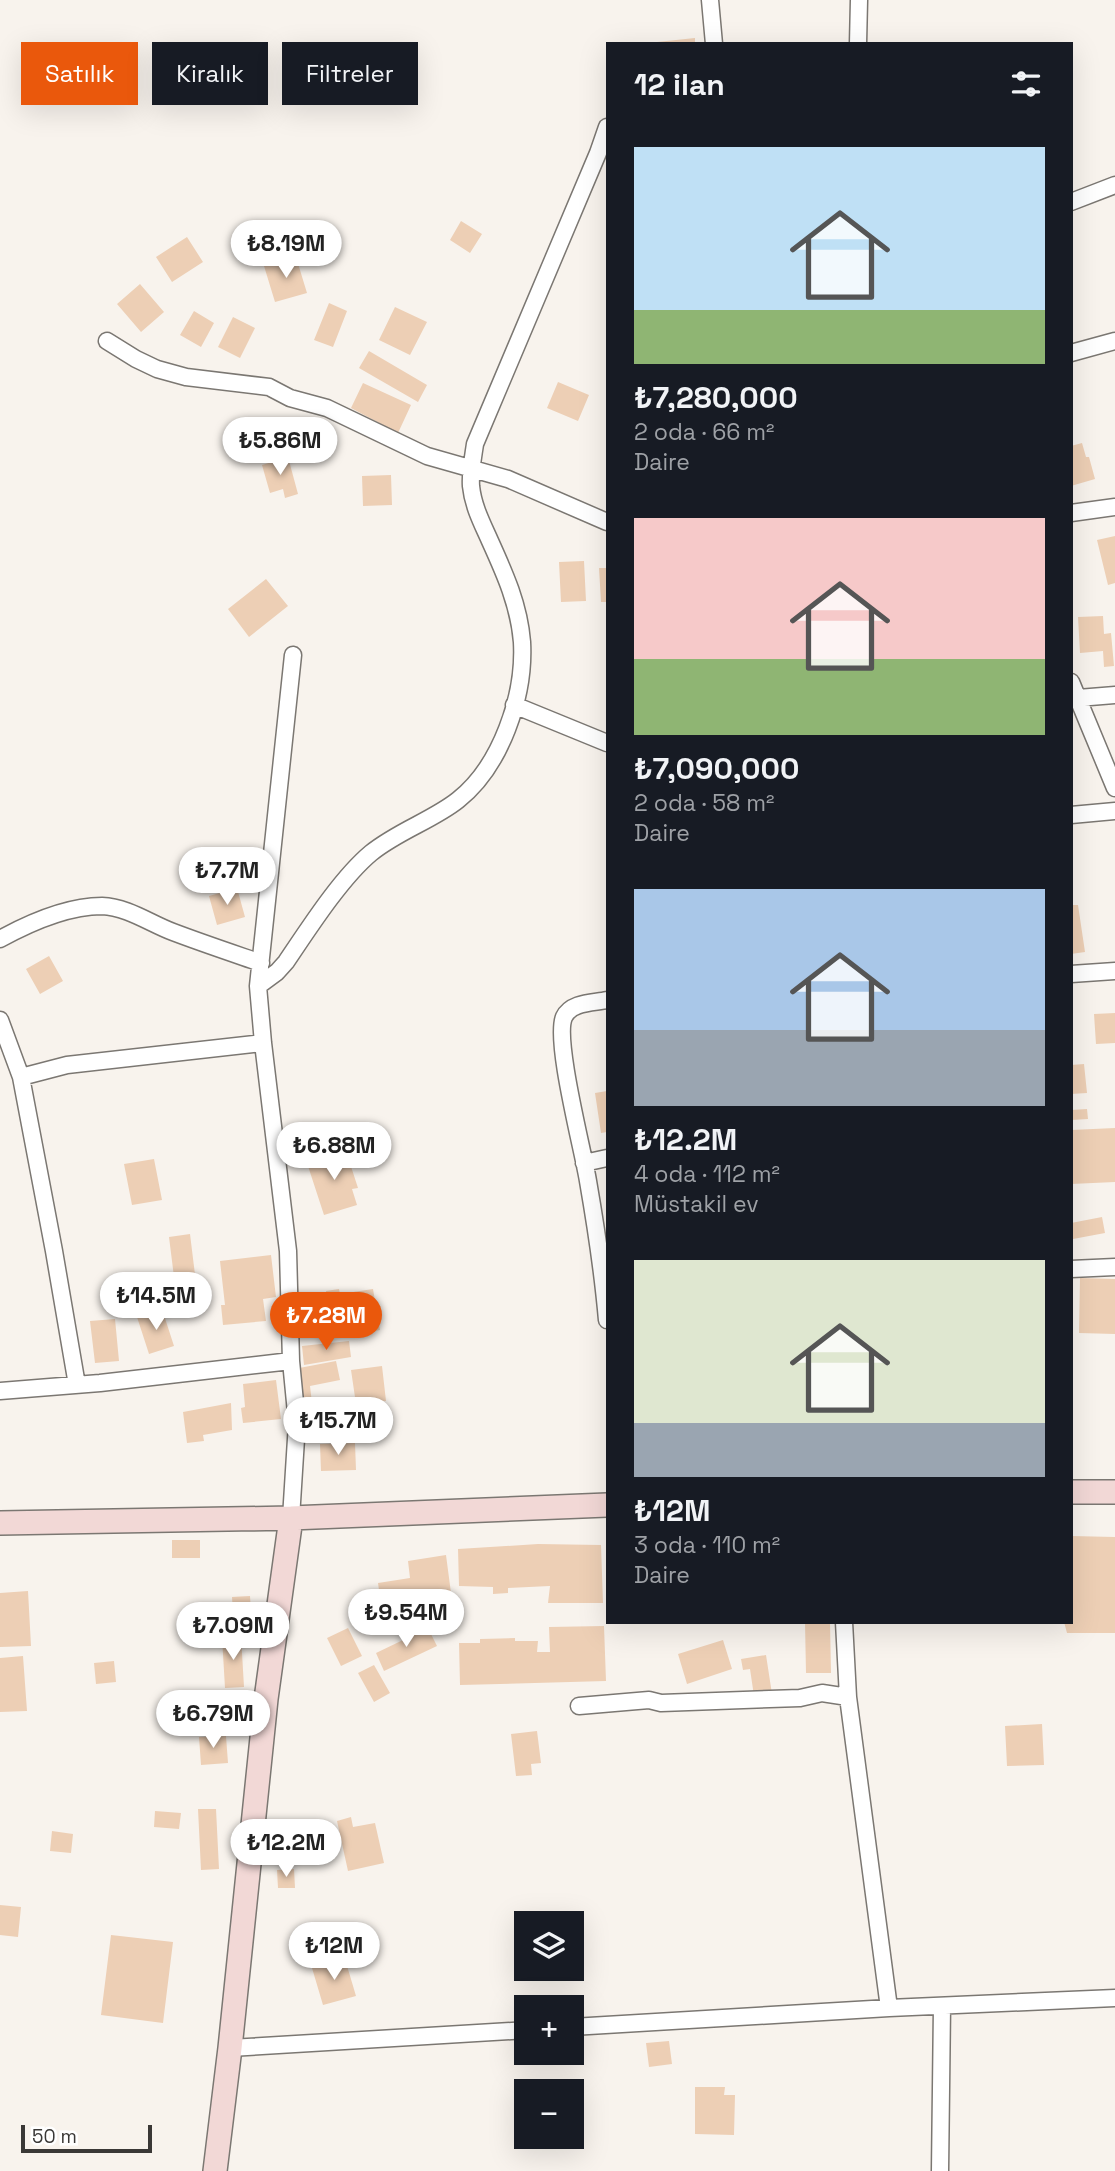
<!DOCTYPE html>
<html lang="tr">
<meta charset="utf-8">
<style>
body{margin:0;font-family:"Space Grotesk",sans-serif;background:#242831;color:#f1f3f6;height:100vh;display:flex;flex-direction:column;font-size:26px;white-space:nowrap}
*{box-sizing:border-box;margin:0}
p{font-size:23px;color:#9ea1a6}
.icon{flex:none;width:38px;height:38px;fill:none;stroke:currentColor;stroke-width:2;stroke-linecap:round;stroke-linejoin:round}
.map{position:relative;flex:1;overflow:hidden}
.details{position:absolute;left:606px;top:42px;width:467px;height:1582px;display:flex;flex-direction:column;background:#171b24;border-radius:0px;box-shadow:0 7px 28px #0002}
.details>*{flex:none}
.top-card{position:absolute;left:21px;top:42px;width:480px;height:63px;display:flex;gap:14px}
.fabs{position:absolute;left:514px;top:1911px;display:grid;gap:14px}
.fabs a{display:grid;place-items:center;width:70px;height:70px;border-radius:0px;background:#171b24;box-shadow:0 7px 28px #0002;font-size:35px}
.scale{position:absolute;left:21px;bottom:18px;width:131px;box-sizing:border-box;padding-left:7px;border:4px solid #3a3836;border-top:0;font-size:19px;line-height:24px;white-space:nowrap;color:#3a3836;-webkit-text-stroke:5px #fff;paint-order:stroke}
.price{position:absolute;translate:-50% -60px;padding:0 16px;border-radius:24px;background:#fff;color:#222;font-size:23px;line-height:46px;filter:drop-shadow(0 2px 4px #0008)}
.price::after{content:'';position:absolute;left:50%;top:42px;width:21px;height:16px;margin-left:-10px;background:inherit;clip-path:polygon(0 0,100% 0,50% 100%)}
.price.current{background:#ea580c;color:#fff}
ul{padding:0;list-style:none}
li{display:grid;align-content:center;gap:14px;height:371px;padding:0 28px}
li span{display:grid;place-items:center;height:217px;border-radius:0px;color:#555}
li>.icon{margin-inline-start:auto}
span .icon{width:126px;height:126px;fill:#fffc;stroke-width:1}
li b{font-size:30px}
h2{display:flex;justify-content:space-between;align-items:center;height:84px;padding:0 28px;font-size:30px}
.pill{padding:0 24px;border-radius:0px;background:#171b24;box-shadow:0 7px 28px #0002;font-size:24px;line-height:63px}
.pill.current{background:#ea580c;color:#fff}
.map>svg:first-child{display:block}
.building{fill:#edcfb5}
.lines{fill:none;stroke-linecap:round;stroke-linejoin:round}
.street-casing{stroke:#7b7772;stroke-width:19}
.secondary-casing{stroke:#7b7772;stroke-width:26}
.street{stroke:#fff;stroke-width:16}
.secondary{stroke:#f2d8d6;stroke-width:23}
</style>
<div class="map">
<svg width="1115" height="2171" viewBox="0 0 1115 2171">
<rect width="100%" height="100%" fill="#f8f3ed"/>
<!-- building -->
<path class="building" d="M 695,38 L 695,44 L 657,44 L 657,42 Z
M 461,221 L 482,234 L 470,253 L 450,240 Z
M 187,237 L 203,262 L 172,282 L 156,257 Z
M 296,257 L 307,293 L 275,302 L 264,266 Z
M 140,284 L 164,312 L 141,332 L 117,304 Z
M 329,303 L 347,311 L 333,347 L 314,340 Z
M 395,307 L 427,322 L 410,355 L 379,340 Z
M 194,311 L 214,323 L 201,347 L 180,335 Z
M 233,317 L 255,328 L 240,358 L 218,347 Z
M 369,351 L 427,385 L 418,402 L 359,368 Z
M 558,382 L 589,395 L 578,421 L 547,408 Z
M 363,383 L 411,405 L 398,433 L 351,408 Z
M 1082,443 L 1086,457 L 1089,457 L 1095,479 L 1071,486 L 1071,446 Z
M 288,457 L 298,494 L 285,498 L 283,489 L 270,493 L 262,465 Z
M 391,475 L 392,505 L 363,506 L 362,476 Z
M 1115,536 L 1115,583 L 1108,585 L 1097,540 Z
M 584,561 L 586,601 L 561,602 L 559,562 Z
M 599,568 L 607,568 L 607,602 L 601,602 Z
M 266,579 L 288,606 L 249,637 L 228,609 Z
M 1103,616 L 1104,634 L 1111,633 L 1114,666 L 1104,667 L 1103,651 L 1080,653 L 1078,617 Z
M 237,888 L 245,917 L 217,925 L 209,896 Z
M 1071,905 L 1078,905 L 1085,952 L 1071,954 Z
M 49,956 L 63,981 L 40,994 L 26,969 Z
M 1115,1013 L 1115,1043 L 1096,1044 L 1094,1014 Z
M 1084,1064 L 1087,1093 L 1071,1094 L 1071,1065 Z
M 607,1091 L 607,1132 L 601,1133 L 595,1093 Z
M 1087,1109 L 1088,1119 L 1071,1120 L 1071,1110 Z
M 1115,1128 L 1115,1182 L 1071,1184 L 1071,1130 Z
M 346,1151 L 358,1188 L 352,1189 L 357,1205 L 324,1215 L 307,1163 Z
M 154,1159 L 162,1200 L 132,1205 L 124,1164 Z
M 1102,1217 L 1105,1233 L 1073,1239 L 1071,1223 Z
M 190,1234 L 198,1299 L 183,1301 L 180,1276 L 174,1277 L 169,1237 Z
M 271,1255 L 276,1297 L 263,1299 L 266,1321 L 223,1325 L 221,1305 L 225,1305 L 220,1261 Z
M 1080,1278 L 1115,1279 L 1115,1334 L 1079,1333 Z
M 339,1289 L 340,1294 L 373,1289 L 380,1330 L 334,1338 L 326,1291 Z
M 162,1309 L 174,1346 L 149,1354 L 137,1317 Z
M 115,1319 L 119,1361 L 95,1363 L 90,1321 Z
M 349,1341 L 351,1357 L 304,1365 L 302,1346 Z
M 336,1361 L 340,1380 L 310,1386 L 314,1420 L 299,1422 L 294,1369 Z
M 382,1366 L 386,1401 L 356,1404 L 351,1370 Z
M 276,1380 L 281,1419 L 243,1423 L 241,1408 L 245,1407 L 243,1384 Z
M 231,1403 L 232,1430 L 203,1435 L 204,1441 L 187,1443 L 183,1412 Z
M 319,1417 L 350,1417 L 350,1434 L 319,1434 Z
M 355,1443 L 356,1470 L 321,1471 L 320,1444 Z
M 1071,1536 L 1115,1537 L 1115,1633 L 1067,1633 L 1064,1622 L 1071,1622 Z
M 172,1540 L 200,1540 L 200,1558 L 172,1558 Z
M 538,1544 L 601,1545 L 603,1603 L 548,1603 L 550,1586 L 508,1588 L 508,1593 L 493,1594 L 493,1587 L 459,1586 L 458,1549 Z
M 446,1555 L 451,1593 L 439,1594 L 441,1610 L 418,1613 L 418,1615 L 402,1618 L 401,1608 L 382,1611 L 378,1583 L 410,1578 L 408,1561 Z
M 28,1591 L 31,1646 L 0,1647 L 0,1593 Z
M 250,1596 L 252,1627 L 234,1628 L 232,1597 Z
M 805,1623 L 830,1623 L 831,1673 L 806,1673 Z
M 604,1626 L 606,1681 L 460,1685 L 459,1643 L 480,1643 L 480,1639 L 515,1638 L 515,1641 L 538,1641 L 537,1652 L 550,1652 L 549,1627 Z
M 348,1628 L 362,1656 L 341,1666 L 327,1638 Z
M 428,1628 L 437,1646 L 384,1671 L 376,1653 Z
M 241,1636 L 244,1687 L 225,1688 L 222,1637 Z
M 723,1640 L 732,1669 L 687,1684 L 678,1654 Z
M 766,1655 L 772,1694 L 754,1696 L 750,1669 L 743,1670 L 741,1659 Z
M 23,1656 L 27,1711 L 0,1712 L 0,1658 Z
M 114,1661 L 116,1682 L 96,1684 L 94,1663 Z
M 374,1665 L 390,1693 L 374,1702 L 358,1673 Z
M 1042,1724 L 1044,1765 L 1007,1766 L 1005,1726 Z
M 537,1731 L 541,1763 L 531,1764 L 532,1775 L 516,1776 L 511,1734 Z
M 226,1736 L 228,1763 L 201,1765 L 199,1737 Z
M 198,1809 L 216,1809 L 219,1869 L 201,1870 Z
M 155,1811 L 181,1813 L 179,1829 L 154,1827 Z
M 351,1817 L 353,1827 L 375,1823 L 384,1863 L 348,1871 L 337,1821 Z
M 52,1831 L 73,1834 L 71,1853 L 50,1851 Z
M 294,1869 L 295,1888 L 278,1888 L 277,1870 Z
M 0,1905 L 21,1907 L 18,1937 L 0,1935 Z
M 111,1935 L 173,1942 L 163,2023 L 101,2015 Z
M 345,1959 L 356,1996 L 323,2005 L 312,1968 Z
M 669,2041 L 672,2064 L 649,2067 L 646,2043 Z
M 695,2087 L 725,2087 L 724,2095 L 735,2095 L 734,2135 L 695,2134 Z"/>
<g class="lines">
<defs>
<path id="street" d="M 710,0 L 714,44
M 858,44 L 859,0
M 1071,202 L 1115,185
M 107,341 L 136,359 L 157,369 L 186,377 L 269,387 L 290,398 L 327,408 L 427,456 L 508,479 L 607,522
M 1071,353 L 1115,341
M 1071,513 L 1115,507
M 1071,682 L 1115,788
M 1078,698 L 1115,695
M 514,705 L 607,743
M 1071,815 L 1115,811
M 0,939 C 31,922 67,906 102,906 C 128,907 151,924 173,932 C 202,943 232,953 261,963
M 1071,974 L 1115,971
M 258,986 L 277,972 L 286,962 C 309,928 341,878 371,853 C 398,831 433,820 458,800 C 501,766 525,696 522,642 C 519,605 505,574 490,541 C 482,523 473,506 471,486 C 470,472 473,458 475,444 L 598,153 L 607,127
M 607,1000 C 593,1003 571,1002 564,1017 C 554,1040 583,1150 588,1181 C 596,1227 603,1274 607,1320
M 0,1020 L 21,1077 L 54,1251 L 77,1385
M 21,1077 L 67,1065 L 263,1043
M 584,1163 L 607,1158
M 1071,1269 L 1115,1267
M 0,1391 L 100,1383 L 291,1361
M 291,1518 L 297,1423 L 291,1361 L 288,1251 L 263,1043 L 258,986 L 293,655
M 848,1697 L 889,2008 L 1115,1998
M 579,1706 L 649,1700 L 661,1703 L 800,1698 L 822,1693 L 848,1697 L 844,1622
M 572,2027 L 889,2008
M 230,2048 L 527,2030
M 940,2171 L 942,2006"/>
<path id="secondary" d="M 1071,1492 L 1115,1492
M 0,1523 L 291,1518 L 607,1505
M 215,2171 L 230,2048 L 266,1699 L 291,1518"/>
</defs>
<!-- street casing -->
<use href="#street" class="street-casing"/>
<!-- secondary casing -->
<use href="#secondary" class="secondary-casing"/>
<!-- street -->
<use href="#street" class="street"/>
<!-- secondary -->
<use href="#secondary" class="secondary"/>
</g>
</svg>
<div class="fabs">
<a><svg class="icon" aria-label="layers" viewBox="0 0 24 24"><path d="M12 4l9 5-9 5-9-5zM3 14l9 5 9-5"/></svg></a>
<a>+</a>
<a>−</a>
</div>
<div class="scale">50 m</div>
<b class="price" style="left:286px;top:280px">₺8.19M</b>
<b class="price" style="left:280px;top:477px">₺5.86M</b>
<b class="price" style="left:227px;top:907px">₺7.7M</b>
<b class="price" style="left:334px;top:1182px">₺6.88M</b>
<b class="price" style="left:156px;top:1332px">₺14.5M</b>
<b class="price current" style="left:326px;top:1352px">₺7.28M</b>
<b class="price" style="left:338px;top:1457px">₺15.7M</b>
<b class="price" style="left:406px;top:1649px">₺9.54M</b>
<b class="price" style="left:233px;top:1662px">₺7.09M</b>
<b class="price" style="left:213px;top:1750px">₺6.79M</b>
<b class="price" style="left:286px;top:1879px">₺12.2M</b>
<b class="price" style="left:334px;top:1982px">₺12M</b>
<div class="top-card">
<a class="pill current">Satılık</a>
<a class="pill">Kiralık</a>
<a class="pill">Filtreler</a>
</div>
<section class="details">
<h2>12 ilan<svg class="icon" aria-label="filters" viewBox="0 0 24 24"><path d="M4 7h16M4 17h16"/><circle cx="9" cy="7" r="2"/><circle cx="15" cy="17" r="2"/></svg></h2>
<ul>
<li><span style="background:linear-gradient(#bfe0f5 75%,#8fb573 0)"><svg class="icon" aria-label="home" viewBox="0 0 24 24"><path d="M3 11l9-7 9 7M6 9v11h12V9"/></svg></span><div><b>₺7,280,000</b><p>2 oda · 66 m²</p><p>Daire</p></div></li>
<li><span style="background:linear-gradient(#f6c9c9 65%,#8fb573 0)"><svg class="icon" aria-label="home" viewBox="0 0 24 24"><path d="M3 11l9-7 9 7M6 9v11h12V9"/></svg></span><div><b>₺7,090,000</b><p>2 oda · 58 m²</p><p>Daire</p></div></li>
<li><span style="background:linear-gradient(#a9c7e8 65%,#9aa5b1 0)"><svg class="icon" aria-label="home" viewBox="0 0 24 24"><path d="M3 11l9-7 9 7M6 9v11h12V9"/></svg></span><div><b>₺12.2M</b><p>4 oda · 112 m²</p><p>Müstakil ev</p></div></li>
<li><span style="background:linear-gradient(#dfe7d0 75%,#9aa5b1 0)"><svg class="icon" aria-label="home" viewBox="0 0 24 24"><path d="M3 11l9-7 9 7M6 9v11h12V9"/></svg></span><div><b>₺12M</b><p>3 oda · 110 m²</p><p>Daire</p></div></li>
</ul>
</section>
</div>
